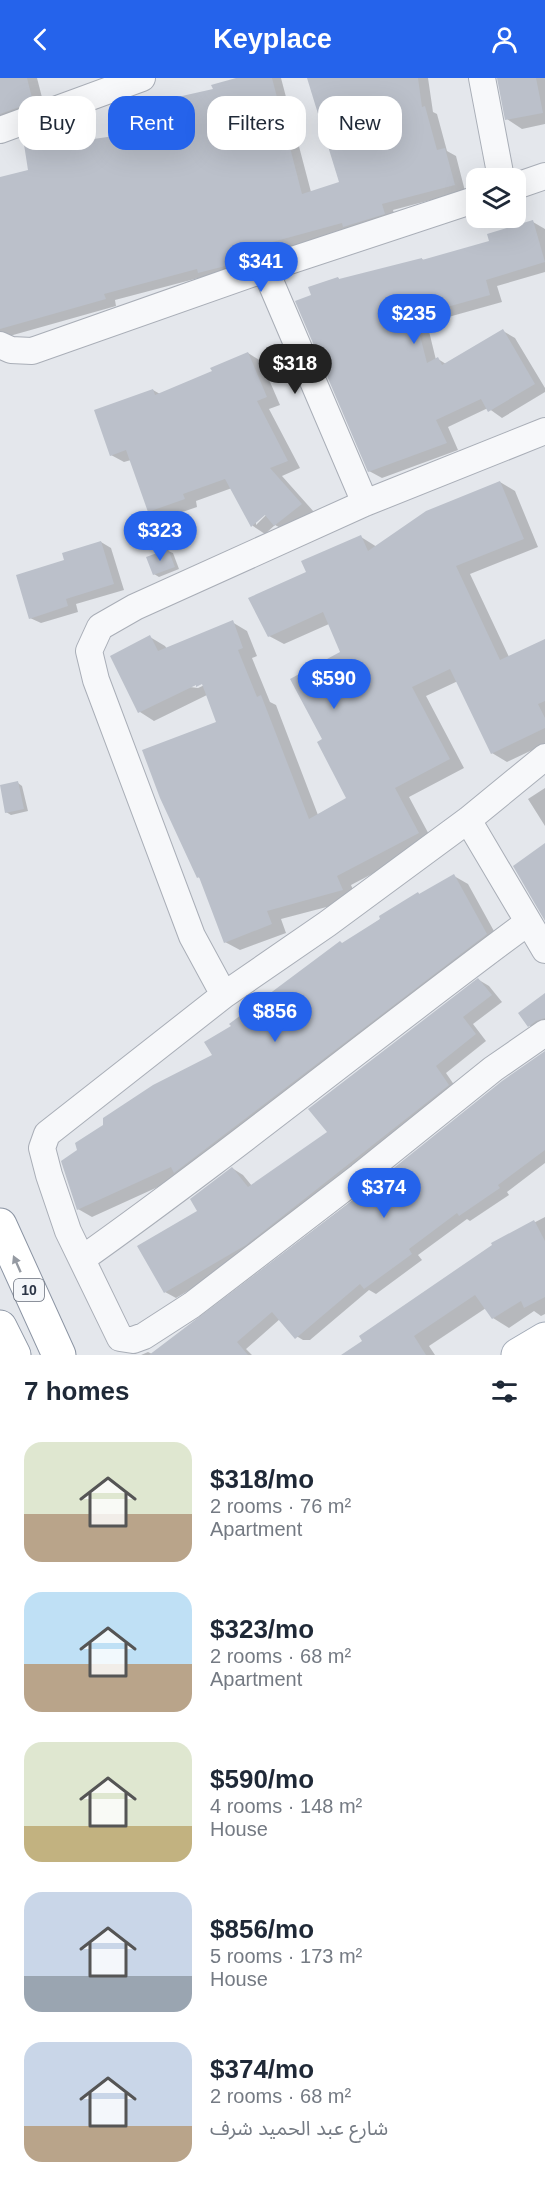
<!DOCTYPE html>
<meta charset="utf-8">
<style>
body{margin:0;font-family:Helvetica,"Noto Sans Arabic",sans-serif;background:#f2f2f3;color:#1f2937;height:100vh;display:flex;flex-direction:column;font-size:22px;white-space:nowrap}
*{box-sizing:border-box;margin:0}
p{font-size:20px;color:#747a83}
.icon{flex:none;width:33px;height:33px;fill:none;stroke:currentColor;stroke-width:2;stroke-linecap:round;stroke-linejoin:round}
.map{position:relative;height:1277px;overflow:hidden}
.drawer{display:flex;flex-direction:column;background:#fff;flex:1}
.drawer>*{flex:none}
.banner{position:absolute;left:18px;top:18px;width:510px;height:54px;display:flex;gap:12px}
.controls{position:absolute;left:466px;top:90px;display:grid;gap:12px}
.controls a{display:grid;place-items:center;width:60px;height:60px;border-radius:12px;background:#fff;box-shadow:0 6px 24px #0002;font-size:30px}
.price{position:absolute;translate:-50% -51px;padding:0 14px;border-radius:21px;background:#2563eb;color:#fff;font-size:20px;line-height:39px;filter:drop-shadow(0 2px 3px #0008)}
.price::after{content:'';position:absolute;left:50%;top:36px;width:18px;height:14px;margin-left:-9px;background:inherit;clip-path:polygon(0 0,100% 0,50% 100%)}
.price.active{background:#222;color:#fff}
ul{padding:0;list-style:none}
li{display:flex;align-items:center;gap:18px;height:150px;padding:0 24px}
li span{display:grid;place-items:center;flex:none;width:168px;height:120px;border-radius:18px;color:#555}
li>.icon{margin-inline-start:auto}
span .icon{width:72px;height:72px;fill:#fffc;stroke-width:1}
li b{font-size:26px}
h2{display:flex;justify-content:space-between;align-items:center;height:72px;padding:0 24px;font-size:26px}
.tag{padding:0 21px;border-radius:18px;background:#fff;box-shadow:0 6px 24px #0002;font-size:21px;line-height:54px}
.tag.active{background:#2563eb;color:#fff}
header{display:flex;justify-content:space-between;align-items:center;height:78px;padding:0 24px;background:#2563eb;color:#fff;font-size:27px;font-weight:700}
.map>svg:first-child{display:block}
.shadow{fill:#0003;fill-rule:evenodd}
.building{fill:#bbc0ca}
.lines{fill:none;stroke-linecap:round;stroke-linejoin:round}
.minor-casing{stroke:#a9aeb7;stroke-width:28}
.major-casing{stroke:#a3abb8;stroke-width:35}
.highway-casing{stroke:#8b94a3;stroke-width:35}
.minor{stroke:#f7f8fa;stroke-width:26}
.major{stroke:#fff;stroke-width:33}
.highway{stroke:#fff;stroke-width:33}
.oneway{fill:#959aa2}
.labels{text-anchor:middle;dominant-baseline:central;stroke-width:6;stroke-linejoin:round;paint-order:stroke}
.shield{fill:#f4f6f9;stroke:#676e7b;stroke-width:1.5}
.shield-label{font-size:14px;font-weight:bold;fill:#2b3445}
</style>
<header><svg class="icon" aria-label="back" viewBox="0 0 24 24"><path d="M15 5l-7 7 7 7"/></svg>Keyplace<svg class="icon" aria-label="person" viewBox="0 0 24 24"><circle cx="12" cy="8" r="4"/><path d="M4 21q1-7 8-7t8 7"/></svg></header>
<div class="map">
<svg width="545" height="1277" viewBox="0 0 545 1277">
<rect width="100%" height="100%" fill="#e4e7ec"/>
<!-- shadow -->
<path class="shadow" d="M 0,0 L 37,0 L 45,31 L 0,53 Z
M 242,0 L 281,0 L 311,114 L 341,105 L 309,0 L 428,0 L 433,34 L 437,36 L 447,73 L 456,78 L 465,113 L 393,132 L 396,142 L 261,176 L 263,186 L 211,201 L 206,198 L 115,222 L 116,228 L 6,259 L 0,255 L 0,101 L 30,93 L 41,55 L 52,61 L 54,68 L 144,55 L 149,48 Z
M 500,0 L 545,0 L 545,46 L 522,51 L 507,41 Z
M 533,144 L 545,151 L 545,194 L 497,208 L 502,224 L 427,245 L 436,282 L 438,281 L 446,286 L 503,253 L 515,260 L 545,310 L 545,314 L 502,340 L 488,330 L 448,349 L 458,372 L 382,400 L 369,393 L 313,218 L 338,200 L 340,202 L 422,181 L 425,183 L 491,164 Z
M 248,275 L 261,283 L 280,327 L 269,331 L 300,390 L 282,398 L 314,434 L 288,454 L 275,447 L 265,456 L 253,448 L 232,410 L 196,423 L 197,429 L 162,441 L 149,433 L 131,382 L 124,384 L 111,377 L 153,312 L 160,316 L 214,294 ZM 271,432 L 256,447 L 256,443 Z
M 500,404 L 515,413 L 538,469 L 470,496 L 509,579 L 545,562 L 545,666 L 507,684 L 492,675 L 458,603 L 426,618 L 464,690 L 409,719 L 433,764 L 351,807 L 357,821 L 281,841 L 286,855 L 240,872 L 225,864 L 202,801 L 198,799 L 218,645 L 207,617 L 154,643 L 140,634 L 112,579 L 150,559 L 165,568 L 167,571 L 232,544 L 247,553 L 257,578 L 252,580 L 270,624 L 276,627 L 318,737 L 348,721 L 324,662 L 342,575 L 329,546 L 284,566 L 269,558 L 308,495 L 361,459 L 377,469 ZM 208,602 L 209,605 L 198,610 L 190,609 Z
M 101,464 L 111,470 L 124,512 L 76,526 L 78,534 L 41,545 L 30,540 L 66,483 Z
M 168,473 L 173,475 L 179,491 L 159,499 L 154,496 Z
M 18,705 L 22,708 L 28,733 L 11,737 L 6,734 Z
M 545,710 L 545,748 L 528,721 Z
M 454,798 L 468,806 L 500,864 L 182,1098 L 92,1139 L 78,1131 L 214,977 L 233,948 L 343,867 L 418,815 L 420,817 Z
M 479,902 L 489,908 L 502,924 L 473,946 L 486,963 L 446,995 L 459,1014 L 257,1172 L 176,1220 L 165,1214 L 199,1134 L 232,1090 L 243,1097 L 252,1108 L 329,1054 Z
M 545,927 L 545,944 L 534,950 L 529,947 Z
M 545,975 L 545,1085 L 507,1114 L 509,1117 L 470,1143 L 467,1141 L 418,1177 L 422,1182 L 376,1216 L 369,1212 L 310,1262 L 303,1262 L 293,1256 L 280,1241 L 246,1271 L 252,1277 L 141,1277 L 148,1274 L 152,1276 Z
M 545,1139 L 545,1236 L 541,1238 L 534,1233 L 509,1250 L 493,1240 L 486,1230 L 429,1268 L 435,1277 L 344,1277 L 494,1168 L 493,1166 Z"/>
<!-- building -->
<path class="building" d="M 0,0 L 27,0 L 33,24 L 0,36 Z
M 236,0 L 272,0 L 302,116 L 339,104 L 307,0 L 418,0 L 422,29 L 425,28 L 437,72 L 445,70 L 455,107 L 382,126 L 385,136 L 343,149 L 342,145 L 250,170 L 252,180 L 241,184 L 198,195 L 197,191 L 104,216 L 106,221 L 0,251 L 0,99 L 28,92 L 23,60 L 41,53 L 45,68 L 142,54 L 141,46 L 147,46 L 142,27 L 213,11 L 211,7 Z
M 497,0 L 536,0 L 543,35 L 505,42 Z
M 533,142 L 545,184 L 486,202 L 490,217 L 415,238 L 427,285 L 438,279 L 442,287 L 503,251 L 535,306 L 488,334 L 481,321 L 436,342 L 447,365 L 368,394 L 295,223 L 311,217 L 308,209 L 338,199 L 339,201 L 422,180 L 422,182 L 489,163 L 487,156 Z
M 248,274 L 267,319 L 257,323 L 288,383 L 270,390 L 302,426 L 274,448 L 265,437 L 251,449 L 225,401 L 183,416 L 185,421 L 148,434 L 126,372 L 110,378 L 94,332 L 153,311 L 155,317 L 212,293 L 210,290 Z
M 500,403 L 524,461 L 456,488 L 500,582 L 545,561 L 545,623 L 538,626 L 545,640 L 545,650 L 491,676 L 450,591 L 412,609 L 450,681 L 395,710 L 419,755 L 337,798 L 343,812 L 267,833 L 272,846 L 224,865 L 199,799 L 197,800 L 160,720 L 142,672 L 216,644 L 202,606 L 196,609 L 196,607 L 138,635 L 110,578 L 150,557 L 158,573 L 233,542 L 243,570 L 238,572 L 257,619 L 261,617 L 309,741 L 346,720 L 317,664 L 322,661 L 290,601 L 340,574 L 323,534 L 268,559 L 248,520 L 306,494 L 301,483 L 361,457 L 368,473 L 426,433 Z
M 101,463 L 114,506 L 66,521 L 68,528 L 29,541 L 16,497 L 64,482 L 62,475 Z
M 168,471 L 175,489 L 153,497 L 146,479 Z
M 18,703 L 24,731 L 5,735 L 0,707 Z
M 545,765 L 545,843 L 513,788 Z
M 454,796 L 487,856 L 174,1095 L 171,1089 L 77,1132 L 61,1083 L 77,1072 L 75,1065 L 103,1047 L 103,1040 L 153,1007 L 212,977 L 204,964 L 231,948 L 229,946 L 340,863 L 342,865 L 380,841 L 379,838 L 418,814 L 419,816 Z
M 478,900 L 492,917 L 463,939 L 476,956 L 436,988 L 449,1007 L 246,1167 L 164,1215 L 137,1168 L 197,1133 L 190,1121 L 232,1089 L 248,1109 L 327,1054 L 308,1031 Z
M 545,915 L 545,940 L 536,943 L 528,949 L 518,935 Z
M 545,973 L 545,1072 L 498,1107 L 500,1110 L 459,1138 L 457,1135 L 409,1171 L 412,1176 L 364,1211 L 360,1206 L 295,1261 L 272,1234 L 237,1264 L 248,1277 L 149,1277 L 369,1110 L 502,1003 Z
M 534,1142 L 545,1163 L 545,1219 L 524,1230 L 521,1223 L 492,1241 L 475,1217 L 414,1258 L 426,1277 L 341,1277 L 362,1263 L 359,1258 L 492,1167 L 491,1165 Z"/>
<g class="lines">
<defs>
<path id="minor" d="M 482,0 L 501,100
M 0,52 L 142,0
M 516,108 L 545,98
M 265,191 L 365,425
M 0,267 L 11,272 L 32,273 L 265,191 L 477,121
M 545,679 L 468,742 L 327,846 L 224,917 L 47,1056 L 42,1070 L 49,1097 L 68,1153 L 120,1260 L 133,1262 L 144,1258 L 192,1227 L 360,1098 L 493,991 L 545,955
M 468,742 L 545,872
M 224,917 L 192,858 L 96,602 L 89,573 L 100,549 L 135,529 L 365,425 L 545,353
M 82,1181 C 234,1073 378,955 527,845"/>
<path id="major" d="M 518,1277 L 545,1261"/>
<path id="highway" d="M 0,1147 L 59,1277
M 0,1249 L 14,1277"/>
</defs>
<!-- minor casing -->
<use href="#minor" class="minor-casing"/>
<!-- major casing -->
<use href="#major" class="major-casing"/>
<!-- highway casing -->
<use href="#highway" class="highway-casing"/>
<!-- minor -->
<use href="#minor" class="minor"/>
<!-- major -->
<use href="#major" class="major"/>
<!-- highway -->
<use href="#highway" class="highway"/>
</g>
<!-- one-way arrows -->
<defs><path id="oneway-solid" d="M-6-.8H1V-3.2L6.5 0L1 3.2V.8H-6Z" transform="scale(1.5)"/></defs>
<use class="oneway" href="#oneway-solid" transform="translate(17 1186) rotate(-114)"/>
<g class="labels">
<!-- shield labels -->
<rect class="shield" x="14" y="1201" width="30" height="22" rx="4.5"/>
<g class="shield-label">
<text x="29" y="1212">10</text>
</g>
</g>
</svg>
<div class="controls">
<a><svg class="icon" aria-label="layers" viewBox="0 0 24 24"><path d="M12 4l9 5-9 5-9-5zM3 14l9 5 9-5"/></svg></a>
</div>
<b class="price" style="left:261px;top:215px">$341</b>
<b class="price" style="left:414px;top:267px">$235</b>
<b class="price active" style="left:295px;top:317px">$318</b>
<b class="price" style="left:160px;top:484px">$323</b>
<b class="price" style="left:334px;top:632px">$590</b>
<b class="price" style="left:275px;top:965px">$856</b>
<b class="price" style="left:384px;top:1141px">$374</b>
<div class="banner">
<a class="tag">Buy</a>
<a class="tag active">Rent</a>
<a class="tag">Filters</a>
<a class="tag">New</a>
</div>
</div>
<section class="drawer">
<h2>7 homes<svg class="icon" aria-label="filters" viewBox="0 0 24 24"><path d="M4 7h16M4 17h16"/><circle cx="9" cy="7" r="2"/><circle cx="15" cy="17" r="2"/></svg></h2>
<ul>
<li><span style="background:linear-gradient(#dfe7d0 60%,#b9a48a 0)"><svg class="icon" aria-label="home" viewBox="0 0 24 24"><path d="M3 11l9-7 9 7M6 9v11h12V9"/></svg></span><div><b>$318/mo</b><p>2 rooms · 76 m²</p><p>Apartment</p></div></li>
<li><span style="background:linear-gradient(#bfe0f5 60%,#b9a48a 0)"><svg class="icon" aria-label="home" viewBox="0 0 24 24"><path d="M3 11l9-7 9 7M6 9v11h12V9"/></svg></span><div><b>$323/mo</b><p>2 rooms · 68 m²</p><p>Apartment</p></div></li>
<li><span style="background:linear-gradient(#dfe7d0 70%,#c2b280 0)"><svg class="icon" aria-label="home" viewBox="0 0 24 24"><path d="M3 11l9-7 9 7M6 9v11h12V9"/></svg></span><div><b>$590/mo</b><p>4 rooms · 148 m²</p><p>House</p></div></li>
<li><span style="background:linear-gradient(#c9d6e8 70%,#9aa5b1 0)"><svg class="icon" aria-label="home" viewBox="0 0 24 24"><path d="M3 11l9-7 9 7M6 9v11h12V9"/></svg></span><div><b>$856/mo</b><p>5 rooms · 173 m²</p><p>House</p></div></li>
<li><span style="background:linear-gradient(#c9d6e8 70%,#b9a48a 0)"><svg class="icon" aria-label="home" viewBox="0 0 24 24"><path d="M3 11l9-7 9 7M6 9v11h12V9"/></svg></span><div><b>$374/mo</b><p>2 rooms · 68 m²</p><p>شارع عبد الحميد شرف</p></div></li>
</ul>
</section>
